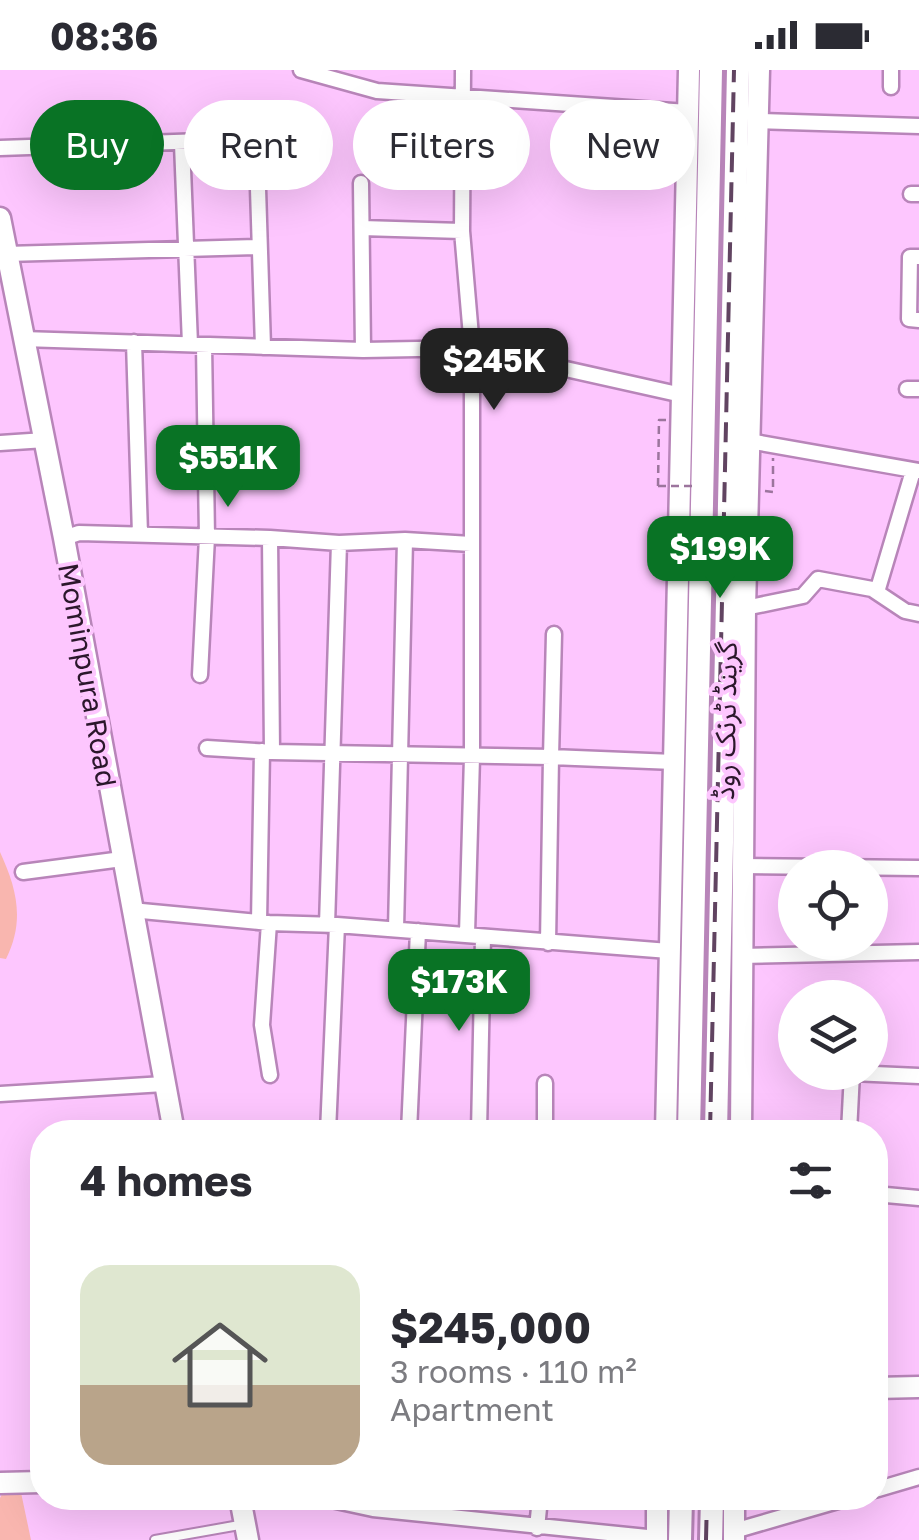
<!DOCTYPE html>
<meta charset="utf-8">
<style>
body{margin:0;font-family:"Golos Text","Noto Sans Arabic",sans-serif;background:#f2f2f3;color:#2b2b33;height:100vh;display:flex;flex-direction:column;font-size:38px;white-space:nowrap}
*{box-sizing:border-box;margin:0}
p{font-size:32px;color:#7c7c81}
.icon{flex:none;width:55px;height:55px;fill:none;stroke:currentColor;stroke-width:2;stroke-linecap:round;stroke-linejoin:round}
.map{position:relative;flex:1;overflow:hidden}
.drawer{position:absolute;left:30px;top:1050px;width:858px;height:390px;display:flex;flex-direction:column;background:#fff;border-radius:40px;box-shadow:0 10px 40px #0002}
.drawer>*{flex:none}
.hud{position:absolute;left:30px;top:30px;width:860px;height:90px;display:flex;gap:20px}
.fabs{position:absolute;left:778px;top:780px;display:grid;gap:20px}
.fabs a{display:grid;place-items:center;width:110px;height:110px;border-radius:50%;background:#fff;box-shadow:0 10px 40px #0002;font-size:50px}
.price{position:absolute;translate:-50% -85px;padding:0 22px;border-radius:20px;background:#097325;color:#fff;font-size:32px;line-height:65px;filter:drop-shadow(0 2px 5px #0008)}
.price::after{content:'';position:absolute;left:50%;top:60px;width:30px;height:22px;margin-left:-15px;background:inherit;clip-path:polygon(0 0,100% 0,50% 100%)}
.price.selected{background:#222;color:#fff}
ul{padding:0;list-style:none}
li{display:flex;align-items:center;gap:30px;height:250px;padding:0 50px}
li+li{border-top:2px solid #e1e1e2}
li span{display:grid;place-items:center;flex:none;width:280px;height:200px;border-radius:30px;color:#555}
li>.icon{margin-inline-start:auto}
span .icon{width:120px;height:120px;fill:#fffc;stroke-width:1}
li b{font-size:42px}
h2{display:flex;justify-content:space-between;align-items:center;height:120px;padding:0 50px;font-size:42px}
.pill{padding:0 35px;border-radius:45px;background:#fff;box-shadow:0 10px 40px #0002;font-size:35px;line-height:90px}
.pill.selected{background:#097325;color:#fff}
.status{display:flex;justify-content:space-between;align-items:center;height:70px;padding:0 50px;background:#fff;direction:ltr}
.status svg{height:28px;fill:currentColor}
.map>svg:first-child{display:block}
.green{fill:#f9b6af}
.lines{fill:none;stroke-linecap:round;stroke-linejoin:round}
.lane-casing{stroke:#b885b9;stroke-width:12}
.street-casing{stroke:#b885b9;stroke-width:19}
.secondary-casing{stroke:#b885b9;stroke-width:25}
.primary-casing{stroke:#b885b9;stroke-width:28}
.path{stroke:#9c759d;stroke-width:2.5;stroke-dasharray:8 5;stroke-linecap:butt}
.lane{stroke:#fff;stroke-width:8}
.street{stroke:#fff;stroke-width:14}
.secondary{stroke:#fff;stroke-width:20}
.primary{stroke:#fff;stroke-width:22}
.rail{stroke:#614461;stroke-width:4;stroke-dasharray:20 10;stroke-linecap:butt}
.path-bridge{stroke:#9c759d;stroke-width:2.5;stroke-dasharray:8 5;stroke-linecap:butt}
.labels{text-anchor:middle;dominant-baseline:central;stroke-width:8;stroke-linejoin:round;paint-order:stroke}
.street-label{font-size:28px;fill:#2b172b;stroke:#fdc6fe}
</style>
<div class="status"><b>08:36</b><svg viewBox="0 0 49 12"><path d="M0 12V9h3v3zM5 12V6h3v6zM10 12V3h3v9zM15 12V0h3v12zM26 1h20v11H26zM47 4h2v5h-2z"/></svg></div>
<div class="map">
<svg width="919" height="1470" viewBox="0 0 919 1470">
<rect width="100%" height="100%" fill="#fdc6fe"/>
<!-- green -->
<path class="green" d="M 0,782 C 17,819 25,851 6,889 L 0,888 Z
M 8,1413 L 19,1413 L 31,1470 L 0,1470 L 0,1428 Z"/>
<g class="lines">
<defs>
<path id="lane" d="M 155,1470 L 245,1454"/>
<path id="street" d="M 301,0 L 377,21 L 688,42
M 463,0 L 462,161 L 472,278 L 472,687 L 467,864
M 891,17 L 891,0
M 758,51 L 919,56
M 182,74 L 190,274
M 0,78 L 232,70 L 249,72 L 257,87 L 263,277
M 361,113 L 363,280
M 911,124 L 919,124
M 362,158 L 462,161
M 6,184 L 258,177
M 919,187 L 910,187 L 909,249 L 919,250
M 23,269 L 363,280 L 472,278 L 682,325
M 134,272 L 140,464
M 907,319 L 919,319
M 749,371 L 919,401
M 0,373 L 45,370
M 64,468 L 79,463 L 270,468 L 339,473 L 405,470 L 471,474
M 270,468 L 272,682
M 877,522 L 913,401
M 745,538 L 803,526 L 818,509 L 872,519 L 905,541 L 919,544
M 554,564 L 551,687 L 674,692
M 200,605 L 207,467 L 204,275
M 207,678 L 272,682 L 551,687 L 548,873
M 741,796 L 919,798
M 23,802 L 122,789
M 131,840 L 269,853 L 337,855 L 669,881
M 259,852 L 262,681
M 269,853 L 262,955 L 270,1005
M 327,855 L 339,473
M 396,859 L 405,470
M 740,886 L 919,882
M 0,1024 L 164,1014
M 328,1062 L 337,855
M 409,1062 L 418,861
M 479,1062 L 483,867
M 545,1062 L 545,1013
M 849,1062 L 852,1003 L 919,1006
M 875,1124 L 919,1128
M 875,1420 L 919,1407
M 322,1428 L 373,1439 L 657,1468
M 537,1458 L 540,1428
M 734,1461 L 848,1428"/>
<path id="secondary" d="M 0,148 L 64,468 L 174,1062
M 666,1062 L 689,0
M 741,1062 L 745,538 L 759,0
M 875,1318 L 919,1317
M 0,1413 L 42,1412
M 240,1428 L 248,1470
M 657,1470 L 657,1428
M 734,1470 L 734,1428"/>
<path id="primary" d="M 689,1062 L 711,0
M 716,1062 L 738,0
M 680,1470 L 681,1428
M 711,1470 L 712,1428"/>
</defs>
<!-- lane casing -->
<use href="#lane" class="lane-casing"/>
<!-- street casing -->
<use href="#street" class="street-casing"/>
<!-- secondary casing -->
<use href="#secondary" class="secondary-casing"/>
<!-- primary casing -->
<use href="#primary" class="primary-casing"/>
<!-- path -->
<path class="path" d="M 658,416 L 659,350 L 667,350
M 765,421 L 773,422 L 773,388"/>
<!-- lane -->
<use href="#lane" class="lane"/>
<!-- street -->
<use href="#street" class="street"/>
<!-- secondary -->
<use href="#secondary" class="secondary"/>
<!-- primary -->
<use href="#primary" class="primary"/>
<!-- rail -->
<path class="rail" d="M 710,1062 L 734,0
M 706,1470 L 707,1428"/>
<!-- path-bridge -->
<path class="path-bridge" d="M 658,416 L 692,416"/>
</g>
<g class="labels">
<!-- street labels -->
<g class="street-label">
<text transform="translate(88 605) rotate(80)">Mominpura Road</text>
<text transform="translate(725 651) rotate(-89)">گرینڈ ٹرنک روڈ</text>
</g>
</g>
</svg>
<div class="fabs">
<a><svg class="icon" aria-label="locate" viewBox="0 0 24 24"><circle cx="12" cy="12" r="6"/><path d="M12 2v4M12 18v4M2 12h4M18 12h4"/></svg></a>
<a><svg class="icon" aria-label="layers" viewBox="0 0 24 24"><path d="M12 4l9 5-9 5-9-5zM3 14l9 5 9-5"/></svg></a>
</div>
<b class="price selected" style="left:494px;top:343px">$245K</b>
<b class="price" style="left:228px;top:440px">$551K</b>
<b class="price" style="left:720px;top:531px">$199K</b>
<b class="price" style="left:459px;top:964px">$173K</b>
<div class="hud">
<a class="pill selected">Buy</a>
<a class="pill">Rent</a>
<a class="pill">Filters</a>
<a class="pill">New</a>
</div>
<section class="drawer">
<h2>4 homes<svg class="icon" aria-label="filters" viewBox="0 0 24 24"><path d="M4 7h16M4 17h16"/><circle cx="9" cy="7" r="2"/><circle cx="15" cy="17" r="2"/></svg></h2>
<ul>
<li><span style="background:linear-gradient(#dfe7d0 60%,#b9a48a 0)"><svg class="icon" aria-label="home" viewBox="0 0 24 24"><path d="M3 11l9-7 9 7M6 9v11h12V9"/></svg></span><div><b>$245,000</b><p>3 rooms · 110 m²</p><p>Apartment</p></div></li>
</ul>
</section>
</div>
